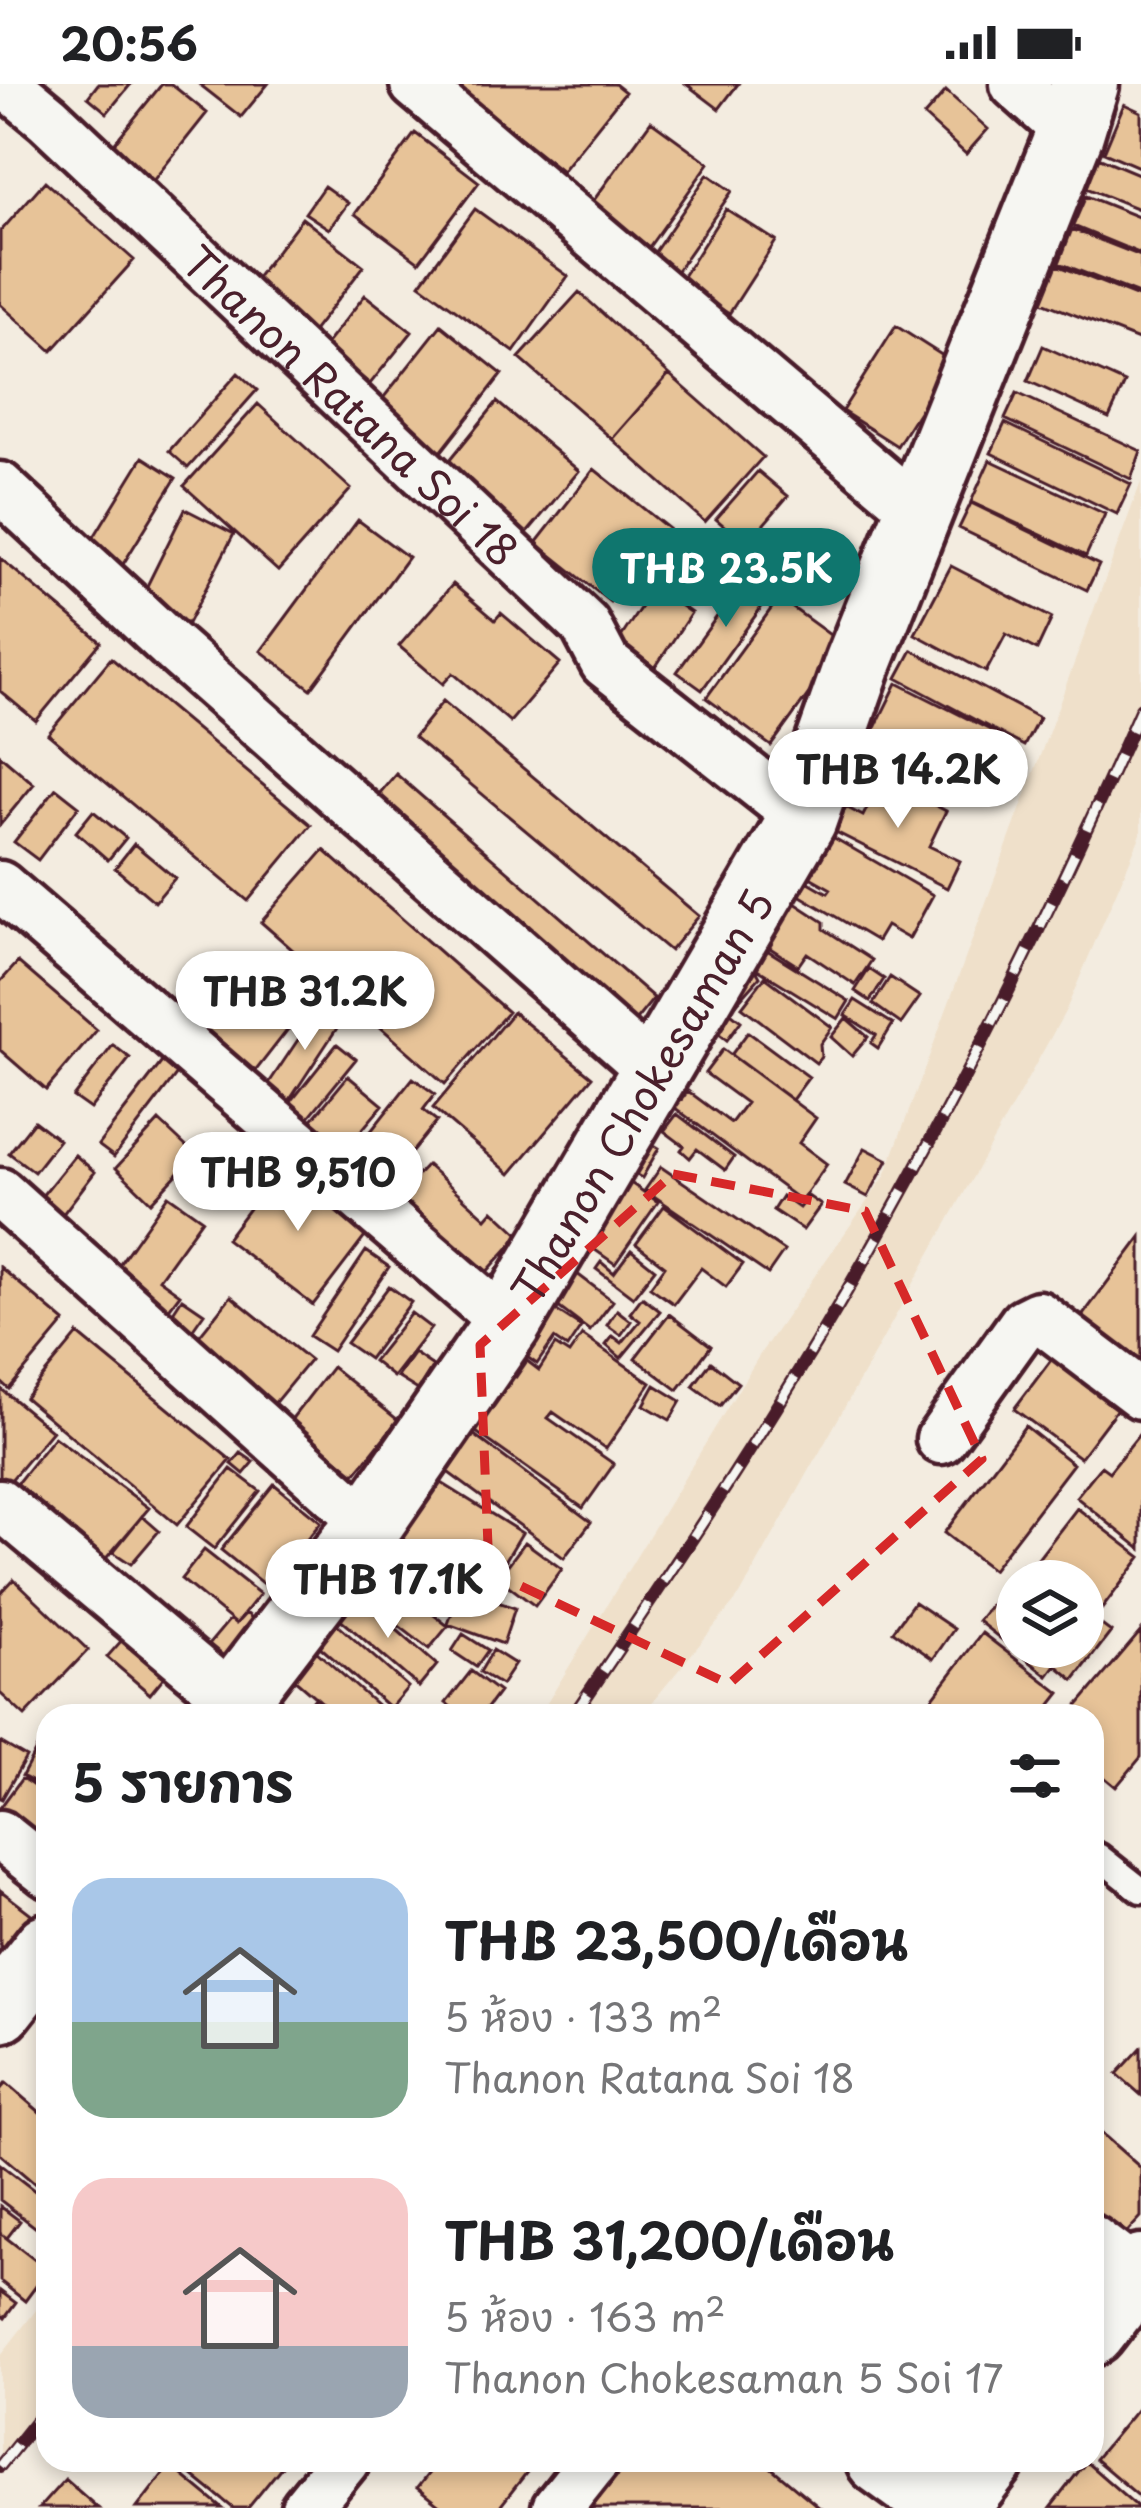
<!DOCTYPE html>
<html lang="th">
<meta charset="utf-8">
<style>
body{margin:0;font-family:"Playpen Sans","Playpen Sans Thai",sans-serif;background:#f2f2f2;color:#202124;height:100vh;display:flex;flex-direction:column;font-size:45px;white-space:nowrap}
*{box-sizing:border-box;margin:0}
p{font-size:39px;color:#757577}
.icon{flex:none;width:66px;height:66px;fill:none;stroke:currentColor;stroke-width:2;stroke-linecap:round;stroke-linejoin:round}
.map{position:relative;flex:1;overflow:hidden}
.side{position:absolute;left:36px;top:1620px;width:1068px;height:768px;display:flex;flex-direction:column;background:#fff;border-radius:36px;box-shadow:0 6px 18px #0003}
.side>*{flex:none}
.buttons{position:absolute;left:996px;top:1476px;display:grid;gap:24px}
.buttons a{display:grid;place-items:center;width:108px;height:108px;border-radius:50%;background:#fff;box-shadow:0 6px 18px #0003;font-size:60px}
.price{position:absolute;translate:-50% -102px;padding:0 27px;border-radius:42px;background:#fff;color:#222;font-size:39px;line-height:78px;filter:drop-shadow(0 3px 6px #0008)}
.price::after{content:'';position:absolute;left:50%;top:72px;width:36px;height:27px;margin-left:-18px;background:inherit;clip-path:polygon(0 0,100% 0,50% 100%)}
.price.current{background:#0f766e;color:#fff}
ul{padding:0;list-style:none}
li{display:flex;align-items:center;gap:36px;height:300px;padding:0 36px}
li span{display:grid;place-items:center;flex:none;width:336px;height:240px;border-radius:36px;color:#555}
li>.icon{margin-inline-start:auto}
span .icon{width:144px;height:144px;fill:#fffc;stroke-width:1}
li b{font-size:51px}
h2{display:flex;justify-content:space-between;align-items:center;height:144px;padding:0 36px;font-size:51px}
.status{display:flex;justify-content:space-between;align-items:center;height:84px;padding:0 60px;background:#fff;direction:ltr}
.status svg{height:33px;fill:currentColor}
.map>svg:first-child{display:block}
.built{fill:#efe0ca}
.building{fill:#e7c398;stroke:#4a1f2b;stroke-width:3}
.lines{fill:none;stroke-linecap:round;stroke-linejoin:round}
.lane-casing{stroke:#4a1f2b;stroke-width:33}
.street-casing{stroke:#4a1f2b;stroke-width:57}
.secondary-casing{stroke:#4a1f2b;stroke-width:75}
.lane{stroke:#f6f6f2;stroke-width:24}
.street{stroke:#f6f6f2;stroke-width:48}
.secondary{stroke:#f6f6f2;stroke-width:66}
.rail-casing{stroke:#4a1f2b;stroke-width:14}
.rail{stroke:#f6f6f2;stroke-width:9;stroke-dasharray:27;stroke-linecap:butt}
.marked{fill:none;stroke:#d62828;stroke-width:9;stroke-dasharray:24 15;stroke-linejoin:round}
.labels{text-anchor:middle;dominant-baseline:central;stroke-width:10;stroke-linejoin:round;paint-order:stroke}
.street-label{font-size:42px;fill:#4a1f2b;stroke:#f6f6f2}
</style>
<div class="status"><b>20:56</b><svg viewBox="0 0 49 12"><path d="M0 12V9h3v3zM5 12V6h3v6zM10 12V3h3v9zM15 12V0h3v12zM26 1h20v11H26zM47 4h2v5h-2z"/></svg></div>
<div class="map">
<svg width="1141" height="2424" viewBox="0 0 1141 2424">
<rect width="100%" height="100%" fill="#f3ece0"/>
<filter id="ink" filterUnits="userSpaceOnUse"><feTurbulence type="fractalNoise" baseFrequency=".00833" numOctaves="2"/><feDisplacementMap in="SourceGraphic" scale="24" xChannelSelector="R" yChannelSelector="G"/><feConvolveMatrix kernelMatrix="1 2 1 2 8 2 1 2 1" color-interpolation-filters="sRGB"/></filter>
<g filter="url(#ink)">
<!-- built -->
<path class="built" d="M 1141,398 L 1141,750 L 1066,926 L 740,1511 L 641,1632 L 539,1632 L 762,1267 L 885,1092 Z
M 48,2211 L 48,2323 L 0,2377 L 0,2272 Z"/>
<!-- building -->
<path class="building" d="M 98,0 L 131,0 L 107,29 L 88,13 Z
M 162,0 L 171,0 L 207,29 L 145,107 L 103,73 Z
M 199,0 L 268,0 L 241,33 Z
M 453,0 L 615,0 L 625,8 L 562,87 Z
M 686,0 L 738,0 L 719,25 Z
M 946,7 L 988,45 L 966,70 L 924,32 Z
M 1124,20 L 1141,28 L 1141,84 L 1104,68 Z
M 651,37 L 709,79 L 649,163 L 591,120 Z
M 415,49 L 479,98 L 419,178 L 355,130 Z
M 1098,73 L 1141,91 L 1141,126 L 1086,104 Z
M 708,90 L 732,107 L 676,188 L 652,172 Z
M 45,97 L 134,176 L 52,267 L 0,220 L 0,148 Z
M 324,102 L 348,119 L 329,145 L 305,129 Z
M 1086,112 L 1141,134 L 1141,170 L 1073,142 Z
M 475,125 L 568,192 L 514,268 L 420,200 Z
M 726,125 L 776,157 L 729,230 L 680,197 Z
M 302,134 L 364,182 L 307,255 L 246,207 Z
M 1072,145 L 1141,172 L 1141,211 L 1059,179 Z
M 1057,181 L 1141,214 L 1141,257 L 1042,218 Z
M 579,208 L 669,290 L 612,355 L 519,274 Z
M 365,211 L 412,248 L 370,300 L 324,263 Z
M 441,241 L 502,290 L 441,368 L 380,318 Z
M 896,242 L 951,277 L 897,362 L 842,327 Z
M 1043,262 L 1125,299 L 1109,334 L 1028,297 Z
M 238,289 L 257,306 L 188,384 L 169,367 Z
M 669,290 L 763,373 L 705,438 L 612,355 Z
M 1017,309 L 1141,367 L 1131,395 L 1005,335 Z
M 497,318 L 579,387 L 527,449 L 445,382 Z
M 258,320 L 351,405 L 278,487 L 184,402 Z
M 1005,339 L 1131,400 L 1117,430 L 991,369 Z
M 143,373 L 176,394 L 117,490 L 89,461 Z
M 990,376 L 1105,430 L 1086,472 L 971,418 Z
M 594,385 L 669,445 L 610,518 L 536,459 Z
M 758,387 L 788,412 L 746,461 L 716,435 Z
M 971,419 L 1099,481 L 1087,506 L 959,444 Z
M 185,425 L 234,450 L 183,549 L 139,518 Z
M 358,436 L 408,473 L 311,605 L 261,567 Z
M 0,474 L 101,558 L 36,637 L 0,607 Z
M 951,482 L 1052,534 L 1037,566 L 1006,550 L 986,588 L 915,550 Z
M 751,485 L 776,503 L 702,606 L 677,588 Z
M 453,500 L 495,536 L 501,529 L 560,579 L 510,638 L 453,589 L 443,600 L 399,562 Z
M 654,503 L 691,529 L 647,596 L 610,570 Z
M 779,514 L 844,561 L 771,662 L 706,614 Z
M 912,566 L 1039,634 L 1024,662 L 897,594 Z
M 111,574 L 311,741 L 248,817 L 48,650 Z
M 897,599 L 1000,651 L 969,714 L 866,662 Z
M 443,617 L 699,832 L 670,867 L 414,653 Z
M 0,671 L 34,700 L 0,741 Z
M 396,690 L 654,914 L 632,941 L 373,717 Z
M 882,694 L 946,727 L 929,762 L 960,777 L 947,804 L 824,742 L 836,718 L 863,732 Z
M 56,704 L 79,722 L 38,776 L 14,758 Z
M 93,727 L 126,754 L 108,776 L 76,748 Z
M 817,744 L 933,811 L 909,855 L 886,842 L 877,857 L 799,811 L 807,797 L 828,809 L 831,805 L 794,784 Z
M 134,760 L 175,794 L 155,818 L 115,784 Z
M 324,766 L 508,928 L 445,1000 L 261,838 Z
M 781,810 L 824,838 L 824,845 L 872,876 L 855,901 L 807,869 L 798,882 L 753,853 Z
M 754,858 L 849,917 L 838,935 L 754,883 Z
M 742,861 L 760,893 L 737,919 L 711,896 Z
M 18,878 L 97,946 L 46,1006 L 0,966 L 0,898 Z
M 230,884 L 253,902 L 268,884 L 310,917 L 254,989 L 188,938 Z
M 869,885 L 884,895 L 870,917 L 855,907 Z
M 765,893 L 832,943 L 820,960 L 821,973 L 816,979 L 742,923 Z
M 890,893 L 920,913 L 901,940 L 873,920 Z
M 709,912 L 741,937 L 727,956 L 700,935 Z
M 855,916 L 893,940 L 878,964 L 871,959 L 876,951 L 845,931 Z
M 322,920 L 343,935 L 289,1017 L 267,1002 Z
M 513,928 L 592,993 L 510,1090 L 433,1024 Z
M 846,934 L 868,953 L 852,972 L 831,953 Z
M 748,948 L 809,993 L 792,1016 L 731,971 Z
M 337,960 L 356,975 L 304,1039 L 286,1024 Z
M 113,961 L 130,974 L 90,1025 L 73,1013 Z
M 723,965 L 816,1034 L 799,1059 L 827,1080 L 801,1117 L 675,1024 L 688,1007 L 731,1039 L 746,1019 L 705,989 Z
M 165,974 L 180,986 L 114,1073 L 98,1061 Z
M 348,992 L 383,1021 L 344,1067 L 310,1038 Z
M 413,994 L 435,1010 L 423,1026 L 437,1037 L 391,1094 L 356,1066 Z
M 677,1030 L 734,1073 L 725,1086 L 697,1065 L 690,1074 L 681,1066 L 684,1062 L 664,1047 Z
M 34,1037 L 59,1056 L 34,1088 L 9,1069 Z
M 159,1037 L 195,1071 L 151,1118 L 116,1084 Z
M 649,1058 L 659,1064 L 642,1094 L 621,1082 Z
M 865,1064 L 888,1076 L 868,1113 L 845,1101 Z
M 75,1071 L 95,1088 L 63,1130 L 41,1113 Z
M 283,1079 L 371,1145 L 313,1221 L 226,1155 Z
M 427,1081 L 486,1134 L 493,1126 L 520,1151 L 483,1192 L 397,1113 Z
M 661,1083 L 784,1167 L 768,1190 L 645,1106 Z
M 622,1093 L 658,1118 L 615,1180 L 578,1154 Z
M 168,1111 L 202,1135 L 159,1195 L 180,1210 L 165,1230 L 111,1192 Z
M 782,1112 L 799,1124 L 808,1112 L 821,1121 L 803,1146 L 773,1126 Z
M 664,1122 L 743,1180 L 726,1203 L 701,1184 L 674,1220 L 650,1203 L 665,1182 L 636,1160 Z
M 1141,1153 L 1141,1283 L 1080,1235 Z
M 631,1166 L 655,1185 L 633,1213 L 596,1185 L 601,1178 L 614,1189 Z
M 366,1167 L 389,1183 L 332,1267 L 309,1252 Z
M 0,1183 L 65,1238 L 9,1305 L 0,1297 Z
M 568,1183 L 613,1217 L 590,1247 L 545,1213 Z
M 389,1202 L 411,1218 L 369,1275 L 346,1259 Z
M 231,1212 L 310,1276 L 273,1321 L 195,1257 Z
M 642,1213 L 660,1227 L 621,1274 L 606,1261 L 613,1252 L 622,1259 L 640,1237 L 630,1229 Z
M 182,1214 L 204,1229 L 190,1249 L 169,1234 Z
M 543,1218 L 581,1243 L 567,1264 L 554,1255 L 537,1280 L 524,1271 Z
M 617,1226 L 631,1237 L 621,1251 L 607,1241 Z
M 411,1229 L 431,1244 L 393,1293 L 373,1277 Z
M 669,1230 L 711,1262 L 678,1306 L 635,1274 Z
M 78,1250 L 231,1376 L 177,1441 L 25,1314 Z
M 582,1251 L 651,1299 L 606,1365 L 553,1328 L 548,1334 L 614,1380 L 583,1424 L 462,1338 L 501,1282 L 516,1293 L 527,1277 L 539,1286 L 555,1261 L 569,1270 Z
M 414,1269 L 433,1282 L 418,1306 L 397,1293 Z
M 1054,1272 L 1120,1321 L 1080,1374 L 1014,1325 Z
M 711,1278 L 738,1299 L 720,1322 L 693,1302 Z
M 332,1283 L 398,1336 L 355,1390 L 290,1337 Z
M 655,1301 L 681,1317 L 670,1336 L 644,1321 Z
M 0,1304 L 52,1347 L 0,1409 Z
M 1025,1342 L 1073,1380 L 992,1486 L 944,1449 Z
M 465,1344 L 591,1438 L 564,1474 L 438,1381 Z
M 1141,1348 L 1141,1465 L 1076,1413 L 1101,1382 L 1109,1388 Z
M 54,1353 L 149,1424 L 97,1485 L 6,1413 Z
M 241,1369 L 254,1378 L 244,1390 L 232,1380 Z
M 231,1385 L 260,1407 L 214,1465 L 186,1443 Z
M 432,1393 L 522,1449 L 499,1487 L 482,1477 L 469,1497 L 396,1451 Z
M 274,1400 L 321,1438 L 268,1504 L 221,1466 Z
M 1077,1424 L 1141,1473 L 1098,1530 L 1083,1518 L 1083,1497 L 1056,1497 L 1034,1480 Z
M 142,1432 L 159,1447 L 131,1480 L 113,1468 Z
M 525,1458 L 562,1485 L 535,1522 L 498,1494 Z
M 204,1466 L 260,1510 L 236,1540 L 181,1495 Z
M 401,1467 L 451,1504 L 434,1527 L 384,1490 Z
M 1023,1480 L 1045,1497 L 1017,1497 L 1017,1563 L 1083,1563 L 1083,1527 L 1111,1548 L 1074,1596 L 1056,1581 L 1048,1592 L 978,1537 Z
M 377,1486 L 396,1502 L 378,1523 L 359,1506 Z
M 14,1495 L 88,1566 L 25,1632 L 0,1609 L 0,1510 Z
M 397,1502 L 448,1542 L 429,1565 L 378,1526 Z
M 460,1505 L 515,1524 L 503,1560 L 448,1540 Z
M 357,1511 L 437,1581 L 419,1603 L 338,1533 Z
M 914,1518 L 954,1545 L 933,1575 L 893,1547 Z
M 246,1529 L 258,1539 L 227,1575 L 209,1560 L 230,1535 L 236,1540 Z
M 330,1534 L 408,1603 L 390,1624 L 311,1555 Z
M 1141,1547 L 1141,1673 L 1116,1703 L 1092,1683 L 1092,1632 L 1069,1632 Z
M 982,1549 L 1060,1609 L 1042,1632 L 921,1629 Z
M 463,1550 L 488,1566 L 476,1583 L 452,1567 Z
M 122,1556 L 164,1593 L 150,1610 L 107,1573 Z
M 493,1566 L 515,1580 L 501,1601 L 480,1588 Z
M 316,1567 L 389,1632 L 337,1632 L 293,1594 Z
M 471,1587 L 499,1608 L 481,1632 L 462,1632 L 446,1619 Z
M 316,1613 L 337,1632 L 300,1632 Z
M 0,1658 L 26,1673 L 2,1715 L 0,1714 Z
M 40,1658 L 48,1662 L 48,1706 L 22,1692 Z
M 22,1694 L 48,1712 L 48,1768 L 0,1735 L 0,1724 Z
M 0,1806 L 34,1832 L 0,1876 Z
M 1141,1964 L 1141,2011 L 1117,1990 Z
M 6,1999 L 48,2035 L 48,2111 L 0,2070 L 0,2006 Z
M 1092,2041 L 1141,2084 L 1141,2133 L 1119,2157 L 1092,2133 Z
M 0,2080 L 48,2117 L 48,2145 L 44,2150 L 0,2116 Z
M 0,2122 L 20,2137 L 7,2154 L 0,2149 Z
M 0,2149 L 48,2186 L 25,2217 L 0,2197 Z
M 0,2207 L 16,2219 L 5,2234 L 0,2230 Z
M 1141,2320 L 1141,2414 L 1095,2375 Z
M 194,2376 L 287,2376 L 248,2424 L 233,2424 L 186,2386 Z
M 439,2376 L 530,2376 L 534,2379 L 499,2424 L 442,2424 L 417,2404 Z
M 612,2376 L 762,2376 L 820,2424 L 573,2424 Z
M 1086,2378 L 1139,2424 L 1050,2424 Z
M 170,2381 L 222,2424 L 137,2424 Z
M 65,2395 L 98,2424 L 39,2424 Z"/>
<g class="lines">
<defs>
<path id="lane" d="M 1098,1772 L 1141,1806"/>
<g id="street">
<path id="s1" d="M 7,0 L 48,34 L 585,541 L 605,579 L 803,735"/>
<path d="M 415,0 L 918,427"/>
<path d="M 1015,0 L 1070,49"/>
<path d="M 0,403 L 170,561 L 653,987"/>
<path d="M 0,802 L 507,1240"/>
<path d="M 0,1109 L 369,1440"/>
<path d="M 941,1355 L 1024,1239 L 1038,1232 L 1141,1310"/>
<path d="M 0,1420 L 233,1616"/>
<path d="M 0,1751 L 48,1789"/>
<path d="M 1092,2156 L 1137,2190"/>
<path d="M 306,2424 L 345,2376"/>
<path d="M 557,2424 L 595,2376"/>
</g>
<g id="secondary">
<path id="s2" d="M 222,1632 L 369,1440 L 507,1240 L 803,735 L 858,579 L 1070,49 L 1085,0"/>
<path d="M 0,1924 L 48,1863"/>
<path d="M 1092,2248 L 1141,2185"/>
<path d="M 880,2376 L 946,2424"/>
<path d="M 954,2424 L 991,2376"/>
</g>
</defs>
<!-- lane casing -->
<use href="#lane" class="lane-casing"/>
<!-- street casing -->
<use href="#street" class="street-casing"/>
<!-- secondary casing -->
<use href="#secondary" class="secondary-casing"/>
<!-- lane -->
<use href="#lane" class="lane"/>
<!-- street -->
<use href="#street" class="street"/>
<!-- secondary -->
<use href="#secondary" class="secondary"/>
<defs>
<path id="rail" d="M 573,1632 C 680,1474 788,1314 881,1147 C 976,977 1063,802 1141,624
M 0,2382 L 48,2322"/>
</defs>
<!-- rail casing -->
<use href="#rail" class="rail-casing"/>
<!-- rail -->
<use href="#rail" class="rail"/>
</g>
</g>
<!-- marked area -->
<path class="marked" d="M 673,1090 L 865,1127 L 982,1375 L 729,1600 L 489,1487 L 480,1261 Z"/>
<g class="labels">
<!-- street labels -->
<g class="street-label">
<text stroke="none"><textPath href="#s1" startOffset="471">Thanon Ratana Soi 18</textPath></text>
<text stroke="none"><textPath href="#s2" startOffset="750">Thanon Chokesaman 5</textPath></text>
</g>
</g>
</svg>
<div class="buttons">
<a><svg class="icon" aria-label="layers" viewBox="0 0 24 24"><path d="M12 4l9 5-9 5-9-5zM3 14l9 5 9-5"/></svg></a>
</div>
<b class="price current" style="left:726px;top:546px">THB 23.5K</b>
<b class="price" style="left:898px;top:747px">THB 14.2K</b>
<b class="price" style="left:305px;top:969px">THB 31.2K</b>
<b class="price" style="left:298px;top:1150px">THB 9,510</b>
<b class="price" style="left:388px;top:1557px">THB 17.1K</b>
<section class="side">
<h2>5 รายการ<svg class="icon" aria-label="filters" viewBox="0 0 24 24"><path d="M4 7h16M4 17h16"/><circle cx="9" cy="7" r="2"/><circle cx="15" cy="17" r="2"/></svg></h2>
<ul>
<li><span style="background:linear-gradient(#a9c7e8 60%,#7fa58c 0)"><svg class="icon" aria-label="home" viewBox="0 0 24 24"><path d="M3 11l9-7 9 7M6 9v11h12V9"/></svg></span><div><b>THB 23,500/เดือน</b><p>5 ห้อง · 133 m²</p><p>Thanon Ratana Soi 18</p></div></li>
<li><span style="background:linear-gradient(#f6c9c9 70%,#9aa5b1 0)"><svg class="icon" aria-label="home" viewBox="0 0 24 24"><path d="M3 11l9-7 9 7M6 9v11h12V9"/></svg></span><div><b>THB 31,200/เดือน</b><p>5 ห้อง · 163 m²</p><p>Thanon Chokesaman 5 Soi 17</p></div></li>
</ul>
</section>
</div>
